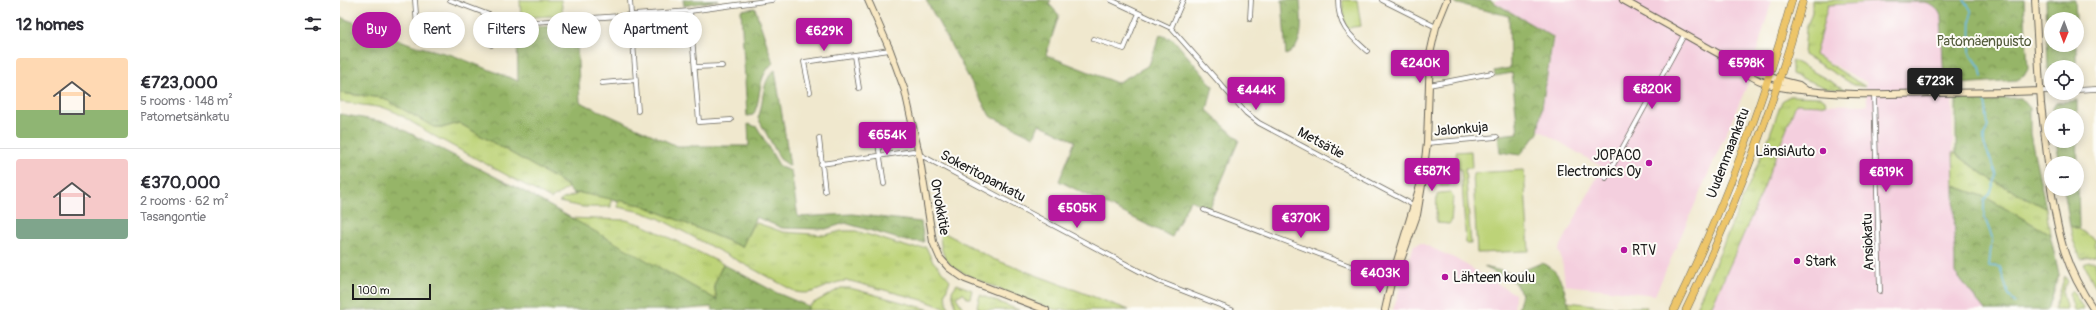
<!DOCTYPE html>
<meta charset="utf-8">
<style>
body{margin:0;font-family:Pangolin,sans-serif;background:#f2f2f3;color:#2b2b33;height:100vh;display:flex;flex-direction:column;font-size:15px;white-space:nowrap}
*{box-sizing:border-box;margin:0}
p{font-size:13px;color:#7c7c81}
.icon{flex:none;width:22px;height:22px;fill:none;stroke:currentColor;stroke-width:2;stroke-linecap:round;stroke-linejoin:round}
.map{position:relative;flex:1;overflow:hidden}
.side{display:flex;flex-direction:column;background:#fff;width:340px}
.side>*{flex:none}
.guide{position:absolute;left:12px;top:12px;width:380px;height:36px;display:flex;gap:8px}
.needle{width:26px;rotate:181deg}
.controls{position:absolute;left:1704px;top:12px;display:grid;gap:8px}
.controls a{display:grid;place-items:center;width:40px;height:40px;border-radius:50%;background:#fff;box-shadow:0 2px 10px #0003;font-size:20px}
.scale{position:absolute;left:12px;bottom:10px;width:79px;box-sizing:border-box;padding-left:4px;border:2px solid #1c1c1c;border-top:0;font-size:11px;line-height:14px;white-space:nowrap;color:#1c1c1c;-webkit-text-stroke:3px #fdfcf7;paint-order:stroke}
.price{position:absolute;translate:-50% -34px;padding:0 9px;border-radius:4px;background:#b5179e;color:#fff;font-size:13px;line-height:26px;filter:drop-shadow(0 1px 2px #0008)}
.price::after{content:'';position:absolute;left:50%;top:24px;width:12px;height:9px;margin-left:-6px;background:inherit;clip-path:polygon(0 0,100% 0,50% 100%)}
.price.active{background:#222;color:#fff}
ul{padding:0;list-style:none}
li{display:flex;align-items:center;gap:12px;height:100px;padding:0 16px}
li+li{border-top:1px solid #e1e1e2}
li span{display:grid;place-items:center;flex:none;width:112px;height:80px;border-radius:4px;color:#555}
li>.icon{margin-inline-start:auto}
span .icon{width:48px;height:48px;fill:#fffc;stroke-width:1}
li b{font-size:17px}
h2{display:flex;justify-content:space-between;align-items:center;height:48px;padding:0 16px;font-size:17px}
.pill{padding:0 14px;border-radius:18px;background:#fff;box-shadow:0 2px 10px #0003;font-size:14px;line-height:36px}
.pill.active{background:#b5179e;color:#fff}
main{display:flex;flex:1;min-height:0}
.map>svg:first-child{display:block}
.built{fill:#f4cfde}
.grass{fill:url(#grass-tufts);stroke:#6c784a}
.forest{fill:url(#forest-crowns);stroke:#596842}
.park{fill:#bdd378;stroke:#6c784a}
.lines{fill:none;stroke-linecap:round;stroke-linejoin:round}
.stream{stroke:#6abce6;stroke-width:1.5}
.street-casing{stroke:#66635a;stroke-width:5.5}
.secondary-casing{stroke:#66635a;stroke-width:8}
.primary-casing{stroke:#66635a;stroke-width:8}
.street{stroke:#fff;stroke-width:4}
.secondary{stroke:#f8e8c3;stroke-width:6}
.primary{stroke:#edc569;stroke-width:7}
.poi-dot{fill:#b5179e;stroke:#fdfcf7;stroke-width:1.5}
.labels{text-anchor:middle;dominant-baseline:central;stroke-width:4;stroke-linejoin:round;paint-order:stroke}
.park-label{font-size:14px;fill:#545c3c;stroke:#fdfcf7}
.street-label{font-size:14px;fill:#1c1c1c;stroke:#fdfcf7}
.poi-label{font-size:14px;fill:#1c1c1c;stroke:#fdfcf7;text-anchor:start}
</style>
<main>
<section class="side">
<h2>12 homes<svg class="icon" aria-label="filters" viewBox="0 0 24 24"><path d="M4 7h16M4 17h16"/><circle cx="9" cy="7" r="2"/><circle cx="15" cy="17" r="2"/></svg></h2>
<ul>
<li><span style="background:linear-gradient(#ffd9b3 65%,#8fb573 0)"><svg class="icon" aria-label="home" viewBox="0 0 24 24"><path d="M3 11l9-7 9 7M6 9v11h12V9"/></svg></span><div><b>€723,000</b><p>5 rooms · 148 m²</p><p>Patometsänkatu</p></div></li>
<li><span style="background:linear-gradient(#f6c9c9 75%,#7fa58c 0)"><svg class="icon" aria-label="home" viewBox="0 0 24 24"><path d="M3 11l9-7 9 7M6 9v11h12V9"/></svg></span><div><b>€370,000</b><p>2 rooms · 62 m²</p><p>Tasangontie</p></div></li>
</ul>
</section>
<div class="map">
<svg width="1756" height="310" viewBox="0 0 1756 310">
<defs>
<pattern id="grass-tufts" width="24" height="20" patternUnits="userSpaceOnUse"><rect width="24" height="20" fill="#bdd378"/><path d="M3 7l-1-3M5 7V3M7 7l1-3M15 17l-1-3M17 17v-4M19 17l1-3" fill="none" stroke="#a2b567"/></pattern>
<pattern id="forest-crowns" width="20" height="18" patternUnits="userSpaceOnUse"><rect width="20" height="18" fill="#96b568"/><path d="M2 6a3 3 0 1 1 6 0M12 15a3 3 0 1 1 6 0" fill="none" stroke="#7a9255"/></pattern>
</defs>
<rect width="100%" height="100%" fill="#fdfcf7"/>
<filter id="ink" filterUnits="userSpaceOnUse"><feTurbulence type="fractalNoise" baseFrequency=".025" numOctaves="2"/><feDisplacementMap in="SourceGraphic" scale="8" xChannelSelector="R" yChannelSelector="G"/><feConvolveMatrix kernelMatrix="1 2 1 2 8 2 1 2 1" color-interpolation-filters="sRGB"/></filter>
<filter id="wash" filterUnits="userSpaceOnUse"><feTurbulence type="fractalNoise" baseFrequency=".012" numOctaves="4" result="noise"/><feDisplacementMap in="SourceGraphic" scale="16" xChannelSelector="R" yChannelSelector="G"/><feGaussianBlur stdDeviation="0.9" result="paint"/><feColorMatrix in="noise" values="0 0 0 0 0 0 0 0 0 0 0 0 0 0 0 0 0 1.4 0 .05"/><feComposite in="paint" operator="in"/></filter>
<g filter="url(#wash)">
<rect width="100%" height="100%" fill="#f0e8ce"/>
<!-- built -->
<path class="built" d="M 1156,0 L 1432,0 L 1406,88 L 1315,295 L 1225,285 L 1222,259 L 1218,251 L 1262,167 L 1199,130 L 1214,37 L 1155,2 Z
M 1538,2 L 1584,2 L 1590,3 L 1599,11 L 1601,16 L 1604,85 L 1612,84 L 1615,272 L 1645,310 L 1370,310 L 1420,197 L 1456,104 L 1527,105 L 1526,82 L 1475,55 L 1488,5 Z
M 1081,243 L 1116,259 L 1175,294 L 1174,310 L 1053,310 L 1074,245 Z"/>
<!-- grass -->
<path class="grass" d="M 1472,0 L 1538,0 L 1538,2 L 1488,5 L 1475,55 L 1526,87 L 1514,85 L 1464,55 L 1466,29 L 1472,12 Z
M 1452,60 L 1508,91 L 1486,88 L 1452,74 Z
M 0,93 L 43,98 L 94,127 L 105,127 L 119,123 L 225,184 L 228,188 L 211,199 L 96,137 L 57,113 L 45,108 L 0,102 Z
M 1450,96 L 1481,97 L 1485,100 L 1486,105 L 1456,104 L 1420,197 L 1370,310 L 1355,310 L 1426,145 L 1442,101 Z
M 1613,152 L 1652,180 L 1706,208 L 1710,234 L 1645,197 L 1614,186 Z
M 240,193 L 271,198 L 271,207 L 243,207 L 219,202 L 223,199 Z
M 278,200 L 302,205 L 402,247 L 414,222 L 443,232 L 485,235 L 502,231 L 516,231 L 571,248 L 586,247 L 592,260 L 610,280 L 605,294 L 609,310 L 586,301 L 510,281 C 488,280 478,297 456,292 L 318,218 L 301,212 L 278,207 Z
M 228,218 L 286,220 L 303,225 L 383,264 L 374,285 L 377,300 Z
M 1730,226 L 1739,229 L 1756,240 L 1756,256 L 1741,259 L 1733,240 Z
M 601,231 L 653,259 L 789,310 C 766,310 741,310 718,310 C 706,309 623,275 613,267 C 602,258 599,244 601,231 Z
M 1749,262 L 1756,262 L 1756,288 L 1744,264 Z
M 1725,276 L 1728,282 C 1718,292 1726,299 1726,310 L 1714,310 Z
M 617,284 L 632,290 L 630,298 L 627,298 L 623,293 L 616,297 L 624,310 L 616,310 L 612,291 Z
M 501,288 L 510,288 L 591,310 L 468,310 L 468,306 Z
M 1732,290 L 1744,310 L 1734,310 L 1729,293 Z
M 640,295 L 679,310 L 639,310 L 637,306 Z
M 1228,302 L 1270,307 L 1307,307 L 1306,310 L 1230,310 Z"/>
<!-- forest -->
<path class="forest" d="M 343,0 L 378,0 L 344,6 Z
M 586,0 L 711,0 L 709,4 L 719,15 L 706,55 L 777,83 L 809,65 L 820,35 L 833,39 L 873,86 L 867,110 L 899,140 L 870,208 L 850,200 L 832,237 L 719,181 L 735,141 L 699,124 L 694,137 L 650,116 Z
M 942,0 L 960,0 C 961,18 966,46 946,55 Z
M 1115,0 L 1150,0 L 1213,37 L 1198,133 L 1180,155 L 1160,152 L 1158,135 L 1178,133 L 1172,73 L 1155,76 L 1154,71 L 1170,68 L 1169,16 L 1114,3 Z
M 1538,0 L 1684,0 L 1688,69 L 1684,76 L 1677,80 L 1604,85 L 1601,16 C 1598,8 1592,4 1584,2 L 1538,2 Z
M 1706,0 L 1735,0 L 1736,19 L 1711,19 L 1711,45 L 1736,45 L 1736,67 L 1711,67 L 1711,75 L 1708,69 Z
M 415,8 L 433,63 C 415,80 423,98 413,115 L 407,116 L 401,10 Z
M 0,17 L 73,45 L 112,55 L 178,81 L 177,28 L 236,25 L 240,102 L 337,146 L 409,146 L 408,124 L 417,127 L 440,167 L 451,171 L 458,217 L 512,214 L 581,222 L 584,242 L 566,241 L 505,223 L 486,229 L 442,228 L 416,217 L 402,247 L 302,205 L 240,193 L 233,194 L 225,184 L 119,123 L 105,127 L 94,127 L 43,98 L 0,93 Z
M 435,70 L 450,166 L 440,159 L 418,118 C 424,104 421,80 435,70 Z
M 1681,98 L 1690,108 L 1690,134 L 1706,208 L 1652,180 L 1616,154 L 1616,99 Z
M 1737,100 L 1737,115 L 1713,115 L 1712,110 L 1716,103 Z
M 0,114 L 50,123 L 185,192 L 377,300 L 374,285 L 383,264 L 437,293 L 468,306 L 468,310 L 372,310 L 371,307 L 335,310 L 0,310 Z
M 1737,119 L 1739,229 L 1730,226 L 1724,189 L 1737,189 L 1737,163 L 1720,163 L 1716,141 L 1737,141 Z
M 1614,186 L 1645,197 L 1710,234 L 1719,274 L 1708,310 L 1645,310 L 1615,273 Z
M 1201,263 C 1221,268 1225,292 1230,310 L 1178,310 L 1182,294 L 1173,281 L 1144,267 L 1175,274 Z"/>
<!-- park -->
<path class="park" d="M 180,0 L 221,0 L 223,15 L 181,18 Z
M 1002,0 L 1017,0 L 1021,26 L 1006,28 Z
M 1131,151 L 1132,168 L 1125,168 L 1131,244 L 1126,244 L 1121,169 L 1118,169 L 1116,152 Z
M 1184,170 L 1189,251 L 1137,253 L 1133,173 Z
M 1101,171 L 1109,172 L 1109,186 L 1100,186 Z
M 1110,192 L 1113,197 L 1111,222 L 1109,224 L 1098,223 L 1096,219 L 1097,195 L 1100,193 Z"/>
<g class="lines">
<!-- stream -->
<path class="stream" d="M 1624,0 L 1631,10 L 1630,53 L 1640,67 L 1642,77
M 1645,101 L 1648,126 L 1644,136 L 1644,144 L 1657,175 L 1650,194 L 1644,200 L 1644,216 L 1652,237 L 1649,266 L 1660,267 L 1668,293 L 1675,303"/>
</g>
</g>
<g filter="url(#ink)">
<g class="lines">
<defs>
<path id="street" d="M 75,0 L 78,41
M 110,0 L 160,19 L 194,22 L 350,11 L 432,0
M 290,0 L 298,111
M 771,0 L 831,28 L 906,113 L 919,123 L 1075,206
M 998,0 C 998,26 1009,35 1027,51
M 1042,0 L 1096,27
M 350,11 L 359,122 L 391,120
M 910,18 L 911,0
M 831,28 L 843,0
M 754,39 L 784,49 L 799,13
M 151,45 L 160,19
M 514,56 L 519,88
M 355,67 L 382,66
M 262,83 L 296,80
M 1089,85 L 1152,73
M 1737,90 L 1756,89
M 1700,91 L 1711,91
M 470,92 L 464,62 L 550,50
M 1534,95 L 1540,291
M 536,130 L 544,184
M 479,138 L 485,191
M 1087,143 L 1157,137
M 481,164 L 573,151 L 818,281 L 892,310
M 1266,178 L 1344,35
M 864,210 L 1052,282"/>
<path id="secondary" d="M 528,0 L 550,50 L 565,91 L 579,154 L 593,242 L 600,258 L 609,268 L 625,279 L 706,310
M 1283,0 L 1397,64 L 1439,80 L 1459,85 L 1467,91
M 1695,0 L 1701,104 L 1711,189
M 1397,64 C 1416,86 1442,88 1469,91 C 1512,96 1550,94 1593,93 C 1629,92 1665,93 1700,91
M 1711,189 C 1719,239 1725,267 1754,310
M 1061,260 L 1077,215 L 1083,179
M 1045,310 L 1053,274 L 1083,176 L 1087,143 L 1090,54 L 1096,27 L 1107,0"/>
<path id="primary" d="M 1334,310 C 1383,210 1422,107 1452,0
M 1346,310 C 1394,210 1434,107 1463,0"/>
</defs>
<!-- street casing -->
<use href="#street" class="street-casing"/>
<!-- secondary casing -->
<use href="#secondary" class="secondary-casing"/>
<!-- primary casing -->
<use href="#primary" class="primary-casing"/>
<!-- street -->
<use href="#street" class="street"/>
<!-- secondary -->
<use href="#secondary" class="secondary"/>
<!-- primary -->
<use href="#primary" class="primary"/>
</g>
</g>
<!-- markers -->
<g class="poi-dot">
<circle cx="1483" cy="151" r="4"/>
<circle cx="1309" cy="163" r="4"/>
<circle cx="1284" cy="250" r="4"/>
<circle cx="1457" cy="261" r="4"/>
<circle cx="1105" cy="277" r="4"/>
</g>
<g class="labels">
<!-- park labels -->
<g class="park-label">
<text x="1644" y="41">Patomäenpuisto</text>
</g>
<!-- street labels -->
<g class="street-label">
<text transform="translate(1121 129) rotate(-5)">Jalonkuja</text>
<text transform="translate(981 143) rotate(28)">Metsätie</text>
<text transform="translate(1388 153) rotate(-69)">Uudenmaankatu</text>
<text transform="translate(643 176) rotate(28)">Sokeritopankatu</text>
<text transform="translate(600 207) rotate(80)">Orvokkitie</text>
<text transform="translate(1528 242) rotate(-92)">Ansiokatu</text>
</g>
<!-- poi labels -->
<g class="poi-label">
<text x="1475" y="151" text-anchor="end">LänsiAuto</text>
<text x="1301" y="155" text-anchor="end">JOPACO<tspan x="1301" dy="16">Electronics Oy</tspan></text>
<text x="1292" y="250">RTV</text>
<text x="1465" y="261">Stark</text>
<text x="1113" y="277">Lähteen koulu</text>
</g>
</g>
</svg>
<div class="controls">
<a><svg class="needle" viewBox="-14 -14 28 28"><path d="M0-13l5 13h-10z" fill="#e53935"/><path d="M0 13l5-13h-10z" fill="#7c7c81"/></svg></a>
<a><svg class="icon" aria-label="locate" viewBox="0 0 24 24"><circle cx="12" cy="12" r="6"/><path d="M12 2v4M12 18v4M2 12h4M18 12h4"/></svg></a>
<a>+</a>
<a>−</a>
</div>
<div class="scale">100 m</div>
<b class="price" style="left:484px;top:52px">€629K</b>
<b class="price" style="left:1080px;top:84px">€240K</b>
<b class="price" style="left:1406px;top:84px">€598K</b>
<b class="price active" style="left:1595px;top:102px">€723K</b>
<b class="price" style="left:1312px;top:110px">€820K</b>
<b class="price" style="left:916px;top:111px">€444K</b>
<b class="price" style="left:547px;top:156px">€654K</b>
<b class="price" style="left:1092px;top:192px">€587K</b>
<b class="price" style="left:1546px;top:193px">€819K</b>
<b class="price" style="left:737px;top:229px">€505K</b>
<b class="price" style="left:961px;top:239px">€370K</b>
<b class="price" style="left:1040px;top:294px">€403K</b>
<div class="guide">
<a class="pill active">Buy</a>
<a class="pill">Rent</a>
<a class="pill">Filters</a>
<a class="pill">New</a>
<a class="pill">Apartment</a>
</div>
</div>
</main>
